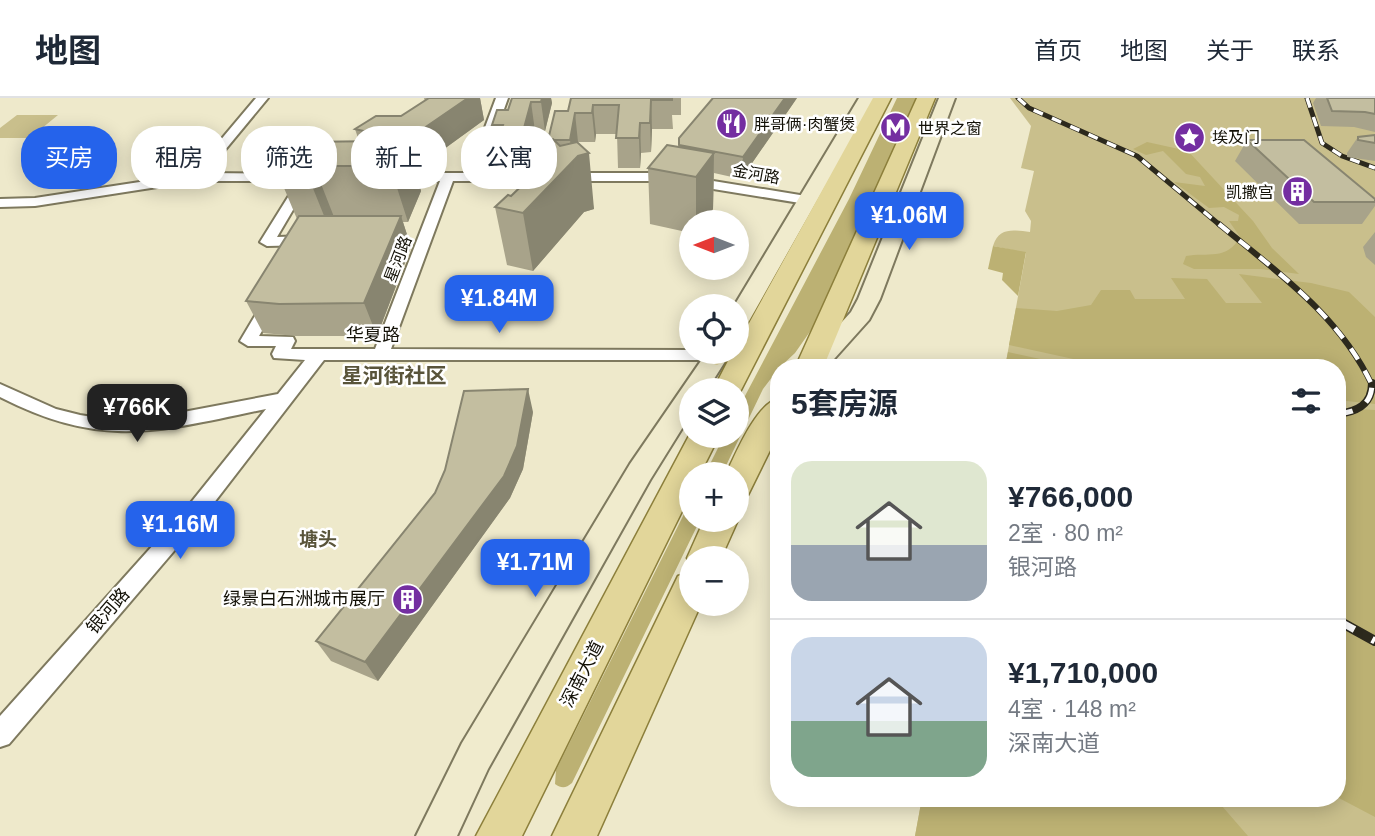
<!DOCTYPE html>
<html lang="zh">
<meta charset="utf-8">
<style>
body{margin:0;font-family:Arial,"Noto Sans SC",sans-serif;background:#f2f2f3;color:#1f2937;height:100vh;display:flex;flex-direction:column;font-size:26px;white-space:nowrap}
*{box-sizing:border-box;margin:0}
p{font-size:23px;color:#747a83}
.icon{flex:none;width:38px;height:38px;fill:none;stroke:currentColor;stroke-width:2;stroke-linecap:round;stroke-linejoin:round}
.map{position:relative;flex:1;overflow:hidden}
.sheet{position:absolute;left:770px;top:261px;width:576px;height:448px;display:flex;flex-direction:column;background:#fff;border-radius:28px;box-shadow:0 4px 18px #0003}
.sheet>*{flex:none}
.top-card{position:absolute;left:21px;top:28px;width:644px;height:63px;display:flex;gap:14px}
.needle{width:46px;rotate:270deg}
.buttons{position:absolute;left:679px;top:112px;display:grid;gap:14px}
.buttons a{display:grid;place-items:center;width:70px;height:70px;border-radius:50%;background:#fff;box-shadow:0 4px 18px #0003;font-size:35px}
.price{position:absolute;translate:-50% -60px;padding:0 16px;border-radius:14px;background:#2563eb;color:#fff;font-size:23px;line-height:46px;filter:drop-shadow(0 2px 4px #0008)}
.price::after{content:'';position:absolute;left:50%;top:42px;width:21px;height:16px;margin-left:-10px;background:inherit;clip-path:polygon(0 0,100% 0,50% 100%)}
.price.current{background:#222;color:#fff}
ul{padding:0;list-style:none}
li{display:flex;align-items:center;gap:21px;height:175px;padding:0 21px}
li+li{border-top:2px solid #e0e1e3}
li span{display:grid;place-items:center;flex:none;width:196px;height:140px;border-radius:21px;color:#555}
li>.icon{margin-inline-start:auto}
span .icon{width:84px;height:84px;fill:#fffc;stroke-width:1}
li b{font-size:30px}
h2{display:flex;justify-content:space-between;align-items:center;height:84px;padding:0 21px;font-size:30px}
.pill{padding:0 24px;border-radius:28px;background:#fff;box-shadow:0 4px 18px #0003;font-size:24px;line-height:63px}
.pill.current{background:#2563eb;color:#fff}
header{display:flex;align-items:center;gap:42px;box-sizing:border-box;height:98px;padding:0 35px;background:#fff;border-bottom:2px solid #e0e1e3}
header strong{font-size:33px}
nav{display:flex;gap:38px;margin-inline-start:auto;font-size:24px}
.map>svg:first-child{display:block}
.green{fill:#c9bf8c}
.forest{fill:#bcb173}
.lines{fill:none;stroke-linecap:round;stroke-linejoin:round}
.street-casing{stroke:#7e795e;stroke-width:4}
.secondary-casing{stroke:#7e795e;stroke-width:4}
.primary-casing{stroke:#8c7f3b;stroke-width:3}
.street{fill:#fff;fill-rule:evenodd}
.secondary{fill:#f0ebcd;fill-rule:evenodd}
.primary{fill:#e2d69a;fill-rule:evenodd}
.rail-far3-casing{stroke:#2c291d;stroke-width:5}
.rail-far2-casing{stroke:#2c291d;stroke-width:6}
.rail-far1-casing{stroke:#2c291d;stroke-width:8}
.rail-casing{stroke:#2c291d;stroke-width:10}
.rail-far3{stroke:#fff;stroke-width:3.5;stroke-dasharray:10;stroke-linecap:butt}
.rail-far2{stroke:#fff;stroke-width:4.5;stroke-dasharray:13;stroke-linecap:butt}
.rail-far1{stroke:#fff;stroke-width:5;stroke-dasharray:16;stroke-linecap:butt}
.rail{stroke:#fff;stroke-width:7;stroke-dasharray:20;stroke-linecap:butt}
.wall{fill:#a8a38a}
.shaded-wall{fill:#888570}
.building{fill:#c3bea0;stroke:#888570;stroke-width:2}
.labels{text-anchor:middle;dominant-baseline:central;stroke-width:5;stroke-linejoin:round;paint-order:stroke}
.far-poi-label{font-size:16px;fill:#121006;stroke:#fff;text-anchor:start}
.far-street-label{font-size:16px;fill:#121006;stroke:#fff}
.street-label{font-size:18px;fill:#121006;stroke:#fff}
.poi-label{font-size:18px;fill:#121006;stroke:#fff;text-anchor:end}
.neighbourhood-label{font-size:19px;font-weight:bold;fill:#59543a;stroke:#fff}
.quarter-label{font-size:21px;font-weight:bold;fill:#59543a;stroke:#fff}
</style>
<header>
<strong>地图</strong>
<nav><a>首页</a><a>地图</a><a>关于</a><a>联系</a></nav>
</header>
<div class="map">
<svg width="1375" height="738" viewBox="0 0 1375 738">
<rect width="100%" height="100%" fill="#eee9cb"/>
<!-- green -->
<path class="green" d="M 1010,0 L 1375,0 L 1375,738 L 915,738 L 922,700 L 1337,700 L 1337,270 L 1005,269 L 1026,155 L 993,148 C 999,129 1013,132 1030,134 L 1031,123 L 1025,113 L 1034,73 L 1021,70 L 1031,28 Z
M 17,17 L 58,17 L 30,40 L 0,40 L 0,30 Z"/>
<!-- forest -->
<path class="forest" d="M 897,0 L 921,0 L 830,205 L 795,255 L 779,270 L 763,291 L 722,376 L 705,376 L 724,338 L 737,338 L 737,313 L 849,101 Z
M 1147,44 L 1188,53 L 1253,123 L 1272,150 L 1299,176 L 1261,171 L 1194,171 L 1183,166 L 1186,158 C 1207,154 1227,163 1240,139 L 1229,123 L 1238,123 L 1239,117 L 1224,109 L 1209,110 L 1174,84 L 1205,88 L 1200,79 L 1186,76 L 1163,53 L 1146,57 L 1133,51 Z
M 993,148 L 1026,154 L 1018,198 L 1002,182 L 1003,175 L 988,171 Z
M 1239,176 L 1311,185 L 1349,194 L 1375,219 L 1375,306 L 1337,302 L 1337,270 L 1110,269 L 1009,247 L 1016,210 L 1057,213 L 1091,207 L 1101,192 L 1130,192 L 1135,201 L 1185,201 L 1171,180 L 1207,181 L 1226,205 L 1262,205 Z
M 1008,254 L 1072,268 L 1079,269 L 1005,269 Z
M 1337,310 L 1375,312 L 1375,719 L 1337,699 Z
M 691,402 L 691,422 L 700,422 L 572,685 C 566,690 562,691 555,686 L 556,672 Z
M 922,700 L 1215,700 L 1248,738 L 915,738 Z"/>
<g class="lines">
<defs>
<path id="street" d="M 256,0 L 268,0 L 206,75 L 308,76 L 310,83 L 277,139 L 307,138 L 314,142 L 311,147 L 267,148 L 260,144 L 298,83 L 196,83 L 35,108 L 0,109 L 0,101 L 35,100 L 192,76 Z
M 496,0 L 508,0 L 481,75 L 664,75 L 806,98 L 813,102 L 806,106 L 664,83 L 453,83 L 391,251 L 691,252 L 723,254 L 725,258 L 723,262 L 324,262 L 203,419 L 9,646 L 0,649 L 0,618 L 189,407 L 266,311 C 159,333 104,352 0,299 L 0,286 L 56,311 L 80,317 L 105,321 L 157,319 L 278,296 L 305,262 L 274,260 L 272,256 L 276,248 L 248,248 L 240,243 L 265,201 L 271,199 L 279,204 L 259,238 L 293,239 L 295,243 L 291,251 L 375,251 L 440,83 L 393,83 L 387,79 L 393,75 L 468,75 Z"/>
<path id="secondary" d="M 859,0 L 875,0 L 749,223 L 745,228 L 737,230 L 737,208 L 734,208 Z
M 939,0 L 955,0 L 880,201 L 869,222 L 826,270 L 800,270 L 851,214 L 858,201 Z
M 707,254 L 731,254 L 707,292 L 691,292 L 691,316 L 650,382 L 488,671 L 457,738 L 416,738 L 462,645 L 630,366 Z"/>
<path id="primary" d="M 873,0 L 891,0 L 741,292 L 737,299 L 737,292 L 713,292 L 729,261 L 717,267 L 707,264 L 703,258 L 706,254 L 737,254 L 737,247 Z
M 917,0 L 935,0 L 823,270 L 795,270 Z
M 779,300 L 779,334 L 748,397 L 737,400 L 737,376 L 726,376 C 736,355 756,306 779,300 Z
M 691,334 L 691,338 L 719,338 L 700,376 L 691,376 L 691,395 L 522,738 L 476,738 Z
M 737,420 L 738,422 L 721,460 L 691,460 L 691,469 L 687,460 L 704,422 Z
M 691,474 L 691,506 L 701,506 L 597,738 L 552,738 L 678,478 Z"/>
</defs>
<!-- street casing -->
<use href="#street" class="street-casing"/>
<!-- secondary casing -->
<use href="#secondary" class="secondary-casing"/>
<!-- primary casing -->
<use href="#primary" class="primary-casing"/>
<!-- street -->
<use href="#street" class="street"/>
<!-- secondary -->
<use href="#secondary" class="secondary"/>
<!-- primary -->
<use href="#primary" class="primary"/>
<defs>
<path id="rail-far3" d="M 1018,0 L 1029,10 L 1137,58 L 1221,128
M 1307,0 L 1322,45 L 1342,58 L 1375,70"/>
<path id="rail-far2" d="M 1219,126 C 1277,174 1339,217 1372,287"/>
<path id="rail-far1" d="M 1337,316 C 1357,314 1372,307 1372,285"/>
<path id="rail" d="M 1337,522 L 1375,543"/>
</defs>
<!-- rail-far3 casing -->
<use href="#rail-far3" class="rail-far3-casing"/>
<!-- rail-far2 casing -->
<use href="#rail-far2" class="rail-far2-casing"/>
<!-- rail-far1 casing -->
<use href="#rail-far1" class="rail-far1-casing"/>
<!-- rail casing -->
<use href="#rail" class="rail-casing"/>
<!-- rail-far3 -->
<use href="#rail-far3" class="rail-far3"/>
<!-- rail-far2 -->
<use href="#rail-far2" class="rail-far2"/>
<!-- rail-far1 -->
<use href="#rail-far1" class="rail-far1"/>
<!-- rail -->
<use href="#rail" class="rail"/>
</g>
<!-- wall -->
<path class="wall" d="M 424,0 L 480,0 L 484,22 L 422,67 L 413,65 L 421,93 L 408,124 L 403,124 L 411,149 L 377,238 L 296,238 L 263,235 L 246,203 L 297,121 L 279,78 L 359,43 L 355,31 L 401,18 L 425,3 Z
M 512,0 L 551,0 L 552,5 L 545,33 L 535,33 L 533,40 L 538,45 L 548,42 L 568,13 L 571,0 L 681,0 L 681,17 L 672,17 L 673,31 L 652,31 L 651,54 L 641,55 L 640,70 L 618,70 L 617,36 L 596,36 L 595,44 L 578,44 L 594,111 L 584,114 L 533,173 L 507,167 L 495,109 L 511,98 L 521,89 L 519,87 L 517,72 L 504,72 L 500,57 L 498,57 L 492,27 L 508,12 Z
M 797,0 L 741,81 L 714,75 L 713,111 L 704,124 L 691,124 L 691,135 L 650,126 L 648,70 L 679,49 L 679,40 Z
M 1316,0 L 1375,0 L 1375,34 L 1354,29 L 1321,28 L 1313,5 Z
M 1375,37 L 1375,63 L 1347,59 L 1347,55 L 1358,39 Z
M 1247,42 L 1375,101 L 1375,108 L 1362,126 L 1299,126 L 1235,63 Z
M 1375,134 L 1375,167 L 1366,159 L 1363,149 Z
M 533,314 L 523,371 L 510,400 L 378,583 L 331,563 L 316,543 Z"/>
<!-- shaded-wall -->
<path class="shaded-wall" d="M 468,0 L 480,0 L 484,22 L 422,67 L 414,37 Z
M 542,0 L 551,0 L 552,5 L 545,33 L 541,4 Z
M 785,0 L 797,0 L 741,81 L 743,59 Z
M 651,2 L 652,31 L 651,54 L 650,25 Z
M 531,4 L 535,33 L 530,55 L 520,42 Z
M 593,7 L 596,36 L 595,44 L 592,15 Z
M 575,15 L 578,44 L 578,58 L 589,55 L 594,111 L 584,114 L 533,173 L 523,115 L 573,63 L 570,42 Z
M 640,25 L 641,55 L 640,70 L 639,40 Z
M 402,34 L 404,41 L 405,38 L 421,93 L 408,124 L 390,68 L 393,40 Z
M 714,55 L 713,111 L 704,124 L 696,124 L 696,79 Z
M 314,68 L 336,124 L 331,135 L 308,78 Z
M 401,118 L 411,149 L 377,238 L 364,205 Z
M 528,291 L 533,314 L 523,371 L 510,400 L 378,583 L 365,564 Z"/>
<!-- building -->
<path class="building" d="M 429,0 L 468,0 L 414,37 L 402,34 L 396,38 L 385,38 L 355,31 L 376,18 L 401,18 Z
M 512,0 L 542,0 L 541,4 L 531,4 L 524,30 L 512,30 L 509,32 L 511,42 L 498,42 L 503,27 L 492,27 L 497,12 L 508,12 Z
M 571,0 L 672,0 L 672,2 L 651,2 L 650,25 L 640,25 L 639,40 L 616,40 L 619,7 L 593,7 L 592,15 L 575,15 L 570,42 L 548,42 L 555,13 L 568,13 Z
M 713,0 L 785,0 L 743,59 L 679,47 L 679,40 Z
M 1327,0 L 1375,0 L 1375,16 L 1365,14 L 1332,13 Z
M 512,30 L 523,30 L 538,45 L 553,41 L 560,48 L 577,44 L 589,55 L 578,58 L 523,115 L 495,109 L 508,97 L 511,98 L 539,71 L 535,70 L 540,66 L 509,32 Z
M 1375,37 L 1375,45 L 1358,42 L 1358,39 Z
M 385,38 L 405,38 L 390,68 L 314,68 L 308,78 L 279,78 L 302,44 L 382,43 Z
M 1247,42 L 1304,42 L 1375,101 L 1375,104 L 1314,104 Z
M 667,47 L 714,55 L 696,79 L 648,70 Z
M 299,118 L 401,118 L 364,205 L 279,206 L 246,203 Z
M 528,291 L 517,348 L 504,378 L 365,564 L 316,543 L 435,395 L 445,372 L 464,293 Z"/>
<!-- icons -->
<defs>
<symbol id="restaurant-disc" viewBox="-11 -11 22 22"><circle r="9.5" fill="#742ea1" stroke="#fff"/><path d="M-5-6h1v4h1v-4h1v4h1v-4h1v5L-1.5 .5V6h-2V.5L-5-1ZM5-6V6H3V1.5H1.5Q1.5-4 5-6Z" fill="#fff"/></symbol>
<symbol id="metro-disc" viewBox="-11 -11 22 22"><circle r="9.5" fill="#742ea1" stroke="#fff"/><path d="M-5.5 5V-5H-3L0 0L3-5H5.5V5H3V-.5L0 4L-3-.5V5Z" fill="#fff"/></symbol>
<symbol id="sight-disc" viewBox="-11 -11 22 22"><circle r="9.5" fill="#742ea1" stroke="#fff"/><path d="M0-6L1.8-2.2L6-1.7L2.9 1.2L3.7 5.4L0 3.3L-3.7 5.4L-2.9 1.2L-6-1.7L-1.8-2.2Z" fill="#fff"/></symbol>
<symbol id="building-disc" viewBox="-11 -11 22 22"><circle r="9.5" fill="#742ea1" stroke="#fff"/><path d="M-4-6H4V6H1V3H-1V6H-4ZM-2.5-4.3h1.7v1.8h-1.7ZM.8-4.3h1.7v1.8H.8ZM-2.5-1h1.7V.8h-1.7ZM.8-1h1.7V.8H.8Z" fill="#fff"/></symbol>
</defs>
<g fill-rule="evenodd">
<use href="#restaurant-disc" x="714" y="8" width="35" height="35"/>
<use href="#metro-disc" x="878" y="12" width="35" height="35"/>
<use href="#sight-disc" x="1172" y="22" width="35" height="35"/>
<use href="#building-disc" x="1280" y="76" width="35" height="35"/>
<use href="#building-disc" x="390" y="484" width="35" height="35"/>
</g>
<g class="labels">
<!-- far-poi labels -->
<g class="far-poi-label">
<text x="754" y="26">胖哥俩·肉蟹煲</text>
<text x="918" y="30">世界之窗</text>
<text x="1212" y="39">埃及门</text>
<text x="1274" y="94" text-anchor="end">凯撒宫</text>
</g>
<!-- far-street labels -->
<g class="far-street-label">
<text transform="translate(756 76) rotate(10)">金河路</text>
<text transform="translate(398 161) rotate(-69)">星河路</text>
</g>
<!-- street labels -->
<g class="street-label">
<text x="373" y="237">华夏路</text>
<text transform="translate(108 513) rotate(-49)">银河路</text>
<text transform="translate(582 576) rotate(-63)">深南大道</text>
</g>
<!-- poi labels -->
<g class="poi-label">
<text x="385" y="501">绿景白石洲城市展厅</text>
</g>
<!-- neighbourhood labels -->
<g class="neighbourhood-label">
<text x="318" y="441">塘头</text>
</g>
<!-- quarter labels -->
<g class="quarter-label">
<text x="394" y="277">星河街社区</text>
</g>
</g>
</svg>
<div class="buttons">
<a><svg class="needle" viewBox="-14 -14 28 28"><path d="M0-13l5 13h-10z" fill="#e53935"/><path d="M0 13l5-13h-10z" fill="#747a83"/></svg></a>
<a><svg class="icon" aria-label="locate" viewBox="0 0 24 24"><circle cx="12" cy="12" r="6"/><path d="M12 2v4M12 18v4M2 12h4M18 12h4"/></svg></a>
<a><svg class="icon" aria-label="layers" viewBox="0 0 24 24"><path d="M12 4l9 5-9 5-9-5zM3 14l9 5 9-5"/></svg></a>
<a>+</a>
<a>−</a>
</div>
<b class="price" style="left:909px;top:154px">¥1.06M</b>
<b class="price" style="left:499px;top:237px">¥1.84M</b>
<b class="price current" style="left:137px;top:346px">¥766K</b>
<b class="price" style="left:180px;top:463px">¥1.16M</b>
<b class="price" style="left:535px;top:501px">¥1.71M</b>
<div class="top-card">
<a class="pill current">买房</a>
<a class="pill">租房</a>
<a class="pill">筛选</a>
<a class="pill">新上</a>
<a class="pill">公寓</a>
</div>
<section class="sheet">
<h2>5套房源<svg class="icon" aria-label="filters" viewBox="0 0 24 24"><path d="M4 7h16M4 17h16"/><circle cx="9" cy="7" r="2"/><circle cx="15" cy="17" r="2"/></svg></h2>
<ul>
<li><span style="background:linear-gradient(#dfe7d0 60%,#9aa5b1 0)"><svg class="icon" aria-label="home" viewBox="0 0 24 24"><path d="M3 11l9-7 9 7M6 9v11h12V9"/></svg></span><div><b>¥766,000</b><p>2室 · 80 m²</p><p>银河路</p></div></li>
<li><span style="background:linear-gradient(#c9d6e8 60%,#7fa58c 0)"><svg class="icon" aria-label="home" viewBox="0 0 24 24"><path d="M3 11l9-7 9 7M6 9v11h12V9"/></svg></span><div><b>¥1,710,000</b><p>4室 · 148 m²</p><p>深南大道</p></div></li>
</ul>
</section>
</div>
